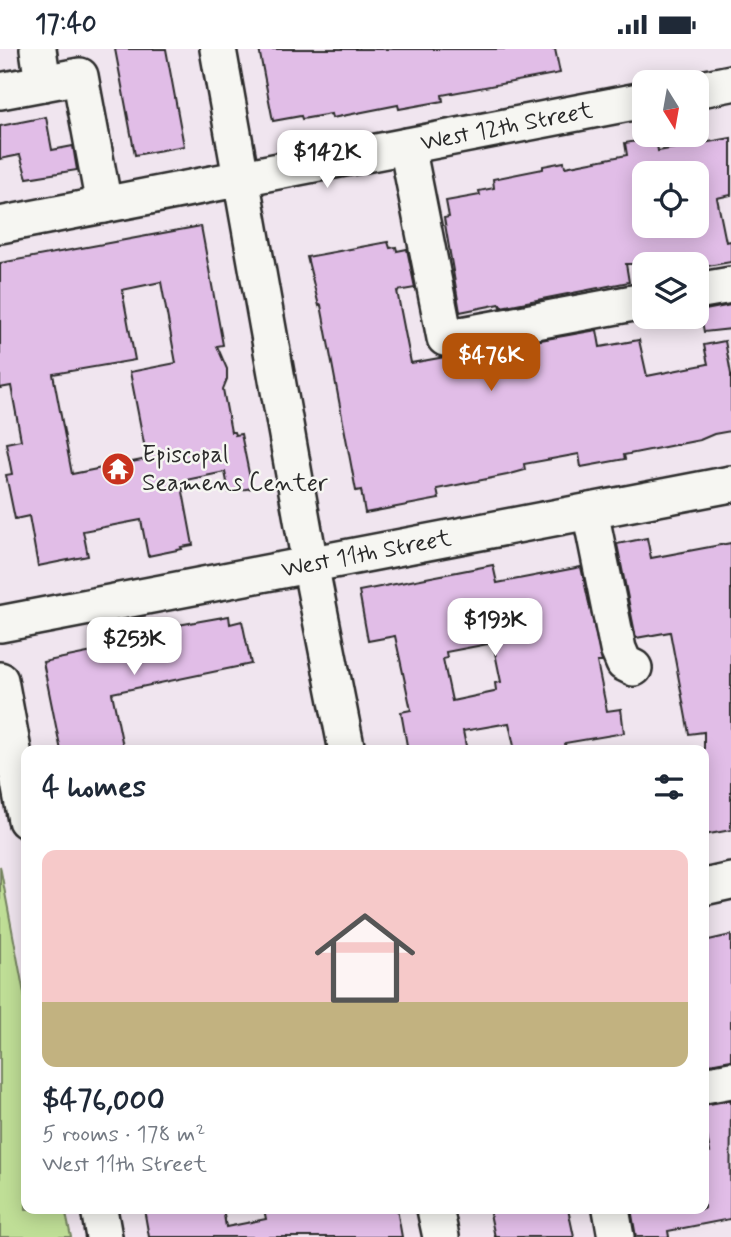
<!DOCTYPE html>
<meta charset="utf-8">
<style>
body{margin:0;font-family:Mynerve,sans-serif;background:#f6f6f7;color:#1f2937;height:100vh;display:flex;flex-direction:column;font-size:26px;white-space:nowrap}
*{box-sizing:border-box;margin:0}
p{font-size:23px;color:#747a83}
.icon{flex:none;width:38px;height:38px;fill:none;stroke:currentColor;stroke-width:2;stroke-linecap:round;stroke-linejoin:round}
.map{position:relative;flex:1;overflow:hidden}
.drawer{position:absolute;left:21px;top:696px;width:688px;height:469px;display:flex;flex-direction:column;background:#fff;border-radius:14px;box-shadow:0 4px 18px #0003}
.drawer>*{flex:none}
.needle{width:46px;rotate:169deg}
.fabs{position:absolute;left:632px;top:21px;display:grid;gap:14px}
.fabs a{display:grid;place-items:center;width:77px;height:77px;border-radius:14px;background:#fff;box-shadow:0 4px 18px #0003;font-size:35px}
.price{position:absolute;translate:-50% -60px;padding:0 16px;border-radius:14px;background:#fff;color:#222;font-size:23px;line-height:46px;filter:drop-shadow(0 2px 4px #0008)}
.price::after{content:'';position:absolute;left:50%;top:42px;width:21px;height:16px;margin-left:-10px;background:inherit;clip-path:polygon(0 0,100% 0,50% 100%)}
.price.current{background:#b45309;color:#fff}
ul{padding:0;list-style:none}
li{display:grid;align-content:center;gap:14px;height:371px;padding:0 21px}
li span{display:grid;place-items:center;height:217px;border-radius:14px;color:#555}
li>.icon{margin-inline-start:auto}
span .icon{width:126px;height:126px;fill:#fffc;stroke-width:1}
li b{font-size:30px}
h2{display:flex;justify-content:space-between;align-items:center;height:84px;padding:0 21px;font-size:30px}
.status{display:flex;justify-content:space-between;align-items:center;height:49px;padding:0 35px;background:#fff;direction:ltr}
.status svg{height:19px;fill:currentColor}
.map>svg:first-child{display:block}
.green{fill:#bfde96;stroke:#758460;stroke-width:2}
.building{fill:#e1bde7;stroke:#2b2b2b;stroke-width:2;fill-rule:evenodd}
.lines{fill:none;stroke-linecap:round;stroke-linejoin:round}
.minor-casing{stroke:#2b2b2b;stroke-width:40}
.minor{stroke:#f6f6f2;stroke-width:35}
.labels{text-anchor:middle;dominant-baseline:central;stroke-width:5;stroke-linejoin:round;paint-order:stroke}
.street-label{font-size:24px;fill:#2b2b2b;stroke:#f6f6f2}
.poi-label{font-size:24px;fill:#2b2b2b;stroke:#f6f6f2;text-anchor:start}
</style>
<div class="status"><b>17:40</b><svg viewBox="0 0 49 12"><path d="M0 12V9h3v3zM5 12V6h3v6zM10 12V3h3v9zM15 12V0h3v12zM26 1h20v11H26zM47 4h2v5h-2z"/></svg></div>
<div class="map">
<svg width="731" height="1188" viewBox="0 0 731 1188">
<rect width="100%" height="100%" fill="#f0e5ef"/>
<filter id="ink" filterUnits="userSpaceOnUse"><feTurbulence type="fractalNoise" baseFrequency=".0143" numOctaves="2"/><feDisplacementMap in="SourceGraphic" scale="14" xChannelSelector="R" yChannelSelector="G"/><feConvolveMatrix kernelMatrix="1 2 1 2 8 2 1 2 1" color-interpolation-filters="sRGB"/></filter>
<g filter="url(#ink)">
<!-- green -->
<path class="green" d="M 0,817 L 26,955 L 26,1160 L 65,1160 L 71,1188 L 0,1188 Z"/>
<!-- building -->
<path class="building" d="M 115,0 L 166,0 L 184,97 L 135,106 Z
M 259,0 L 555,0 L 560,24 L 442,46 L 443,52 L 399,60 L 398,56 L 332,69 L 331,65 L 302,70 L 301,67 L 273,72 Z
M 46,68 L 52,101 L 73,97 L 77,121 L 27,129 L 20,106 L 0,110 L 0,77 Z
M 656,89 L 658,102 L 731,89 L 731,146 L 717,149 L 726,193 L 731,192 L 731,213 L 696,219 L 696,215 L 626,215 L 629,233 L 501,258 L 500,255 L 460,263 L 444,169 L 449,168 L 446,152 L 480,146 L 479,142 L 494,139 L 493,130 L 543,120 L 543,117 L 564,113 L 565,118 L 627,106 L 625,94 ZM 644,124 L 696,124 L 696,177 L 644,177 Z
M 201,177 L 223,296 L 217,297 L 227,320 L 227,330 L 223,340 L 231,383 L 234,383 L 235,386 L 241,385 L 252,439 L 229,443 L 225,423 L 181,432 L 193,496 L 181,498 L 182,500 L 148,507 L 141,471 L 83,482 L 88,507 L 38,517 L 29,467 L 15,470 L 6,426 L 12,425 L 6,394 L 21,391 L 11,337 L 0,339 L 0,214 ZM 161,233 L 176,314 L 130,323 L 147,410 L 72,425 L 53,325 L 135,311 L 122,241 Z
M 388,193 L 390,199 L 396,198 L 397,202 L 407,200 L 415,239 L 397,242 L 411,314 L 597,281 L 600,298 L 639,291 L 647,327 L 708,315 L 704,296 L 725,292 L 731,325 L 731,382 L 714,385 L 700,391 L 624,406 L 625,410 L 581,418 L 579,405 L 524,415 L 525,421 L 507,426 L 437,440 L 439,450 L 365,464 L 361,441 L 356,442 L 321,256 L 319,257 L 307,208 Z
M 731,256 L 731,280 L 704,283 L 700,262 Z
M 647,489 L 651,509 L 731,494 L 731,781 L 704,786 L 704,683 L 689,685 L 670,583 L 636,589 L 617,495 Z
M 493,516 L 497,534 L 581,518 L 602,613 L 597,613 L 607,662 L 621,660 L 624,684 L 565,694 L 566,702 L 515,702 L 509,674 L 463,682 L 467,702 L 408,702 L 401,663 L 411,661 L 395,587 L 368,592 L 359,542 ZM 493,594 L 501,633 L 495,634 L 496,641 L 494,643 L 452,652 L 443,610 L 447,609 L 446,603 Z
M 229,567 L 230,575 L 242,572 L 251,615 L 112,644 L 124,702 L 61,702 L 43,613 L 137,594 L 136,589 L 162,584 L 161,579 Z
M 731,886 L 731,1011 L 704,1016 L 704,892 Z
M 731,1051 L 730,1170 L 668,1182 L 669,1188 L 636,1188 L 631,1160 L 704,1160 L 704,1104 L 710,1103 L 704,1071 L 704,1056 Z
M 144,1160 L 223,1160 L 226,1178 L 266,1170 L 264,1160 L 397,1160 L 402,1188 L 149,1188 Z
M 489,1160 L 568,1160 L 574,1188 L 495,1188 Z"/>
<g class="lines">
<defs>
<g id="minor">
<path d="M 38,0 L 43,34"/>
<path d="M 218,0 L 310,515 L 347,702"/>
<path d="M 696,41 L 731,34"/>
<path d="M 0,42 L 80,27 L 104,156"/>
<path d="M 407,97 L 445,289 L 644,252"/>
<path id="s1" d="M 0,176 L 644,51"/>
<path d="M 696,242 L 731,236"/>
<path d="M 590,462 L 618,600 L 624,614 L 634,619"/>
<path id="s2" d="M 0,575 L 731,435"/>
<path d="M 0,631 L 26,771"/>
<path d="M 704,838 L 731,832"/>
<path d="M 704,1036 L 731,1031"/>
<path d="M 99,1160 L 104,1188"/>
<path d="M 435,1160 L 441,1188"/>
<path d="M 611,1160 L 616,1188"/>
</g>
</defs>
<!-- minor casing -->
<use href="#minor" class="minor-casing"/>
<!-- minor -->
<use href="#minor" class="minor"/>
</g>
</g>
<!-- icons -->
<defs>
<symbol id="temple-disc" viewBox="-11 -11 22 22"><circle r="9.5" fill="#c8321e" stroke="#f6f6f2"/><path d="M0-6L5-2H3V0L6.5 2.5H4V6H1.5V3h-3V6H-4V2.5H-6.5L-3 0V-2H-5Z" fill="#fff"/></symbol>
</defs>
<g fill-rule="evenodd">
<use href="#temple-disc" x="99" y="401" width="38" height="38"/>
</g>
<g class="labels">
<!-- street labels -->
<g class="street-label">
<text stroke="none"><textPath href="#s1" startOffset="516">West 12th Street</textPath></text>
<text stroke="none"><textPath href="#s2" startOffset="373">West 11th Street</textPath></text>
</g>
<!-- poi labels -->
<g class="poi-label">
<text x="142" y="406">Episcopal<tspan x="142" dy="28">Seamens Center</tspan></text>
</g>
</g>
</svg>
<div class="fabs">
<a><svg class="needle" viewBox="-14 -14 28 28"><path d="M0-13l5 13h-10z" fill="#e53935"/><path d="M0 13l5-13h-10z" fill="#747a83"/></svg></a>
<a><svg class="icon" aria-label="locate" viewBox="0 0 24 24"><circle cx="12" cy="12" r="6"/><path d="M12 2v4M12 18v4M2 12h4M18 12h4"/></svg></a>
<a><svg class="icon" aria-label="layers" viewBox="0 0 24 24"><path d="M12 4l9 5-9 5-9-5zM3 14l9 5 9-5"/></svg></a>
</div>
<b class="price" style="left:327px;top:141px">$142K</b>
<b class="price current" style="left:491px;top:344px">$476K</b>
<b class="price" style="left:495px;top:609px">$193K</b>
<b class="price" style="left:134px;top:628px">$253K</b>
<section class="drawer">
<h2>4 homes<svg class="icon" aria-label="filters" viewBox="0 0 24 24"><path d="M4 7h16M4 17h16"/><circle cx="9" cy="7" r="2"/><circle cx="15" cy="17" r="2"/></svg></h2>
<ul>
<li><span style="background:linear-gradient(#f6c9c9 70%,#c2b280 0)"><svg class="icon" aria-label="home" viewBox="0 0 24 24"><path d="M3 11l9-7 9 7M6 9v11h12V9"/></svg></span><div><b>$476,000</b><p>5 rooms · 178 m²</p><p>West 11th Street</p></div></li>
</ul>
</section>
</div>
